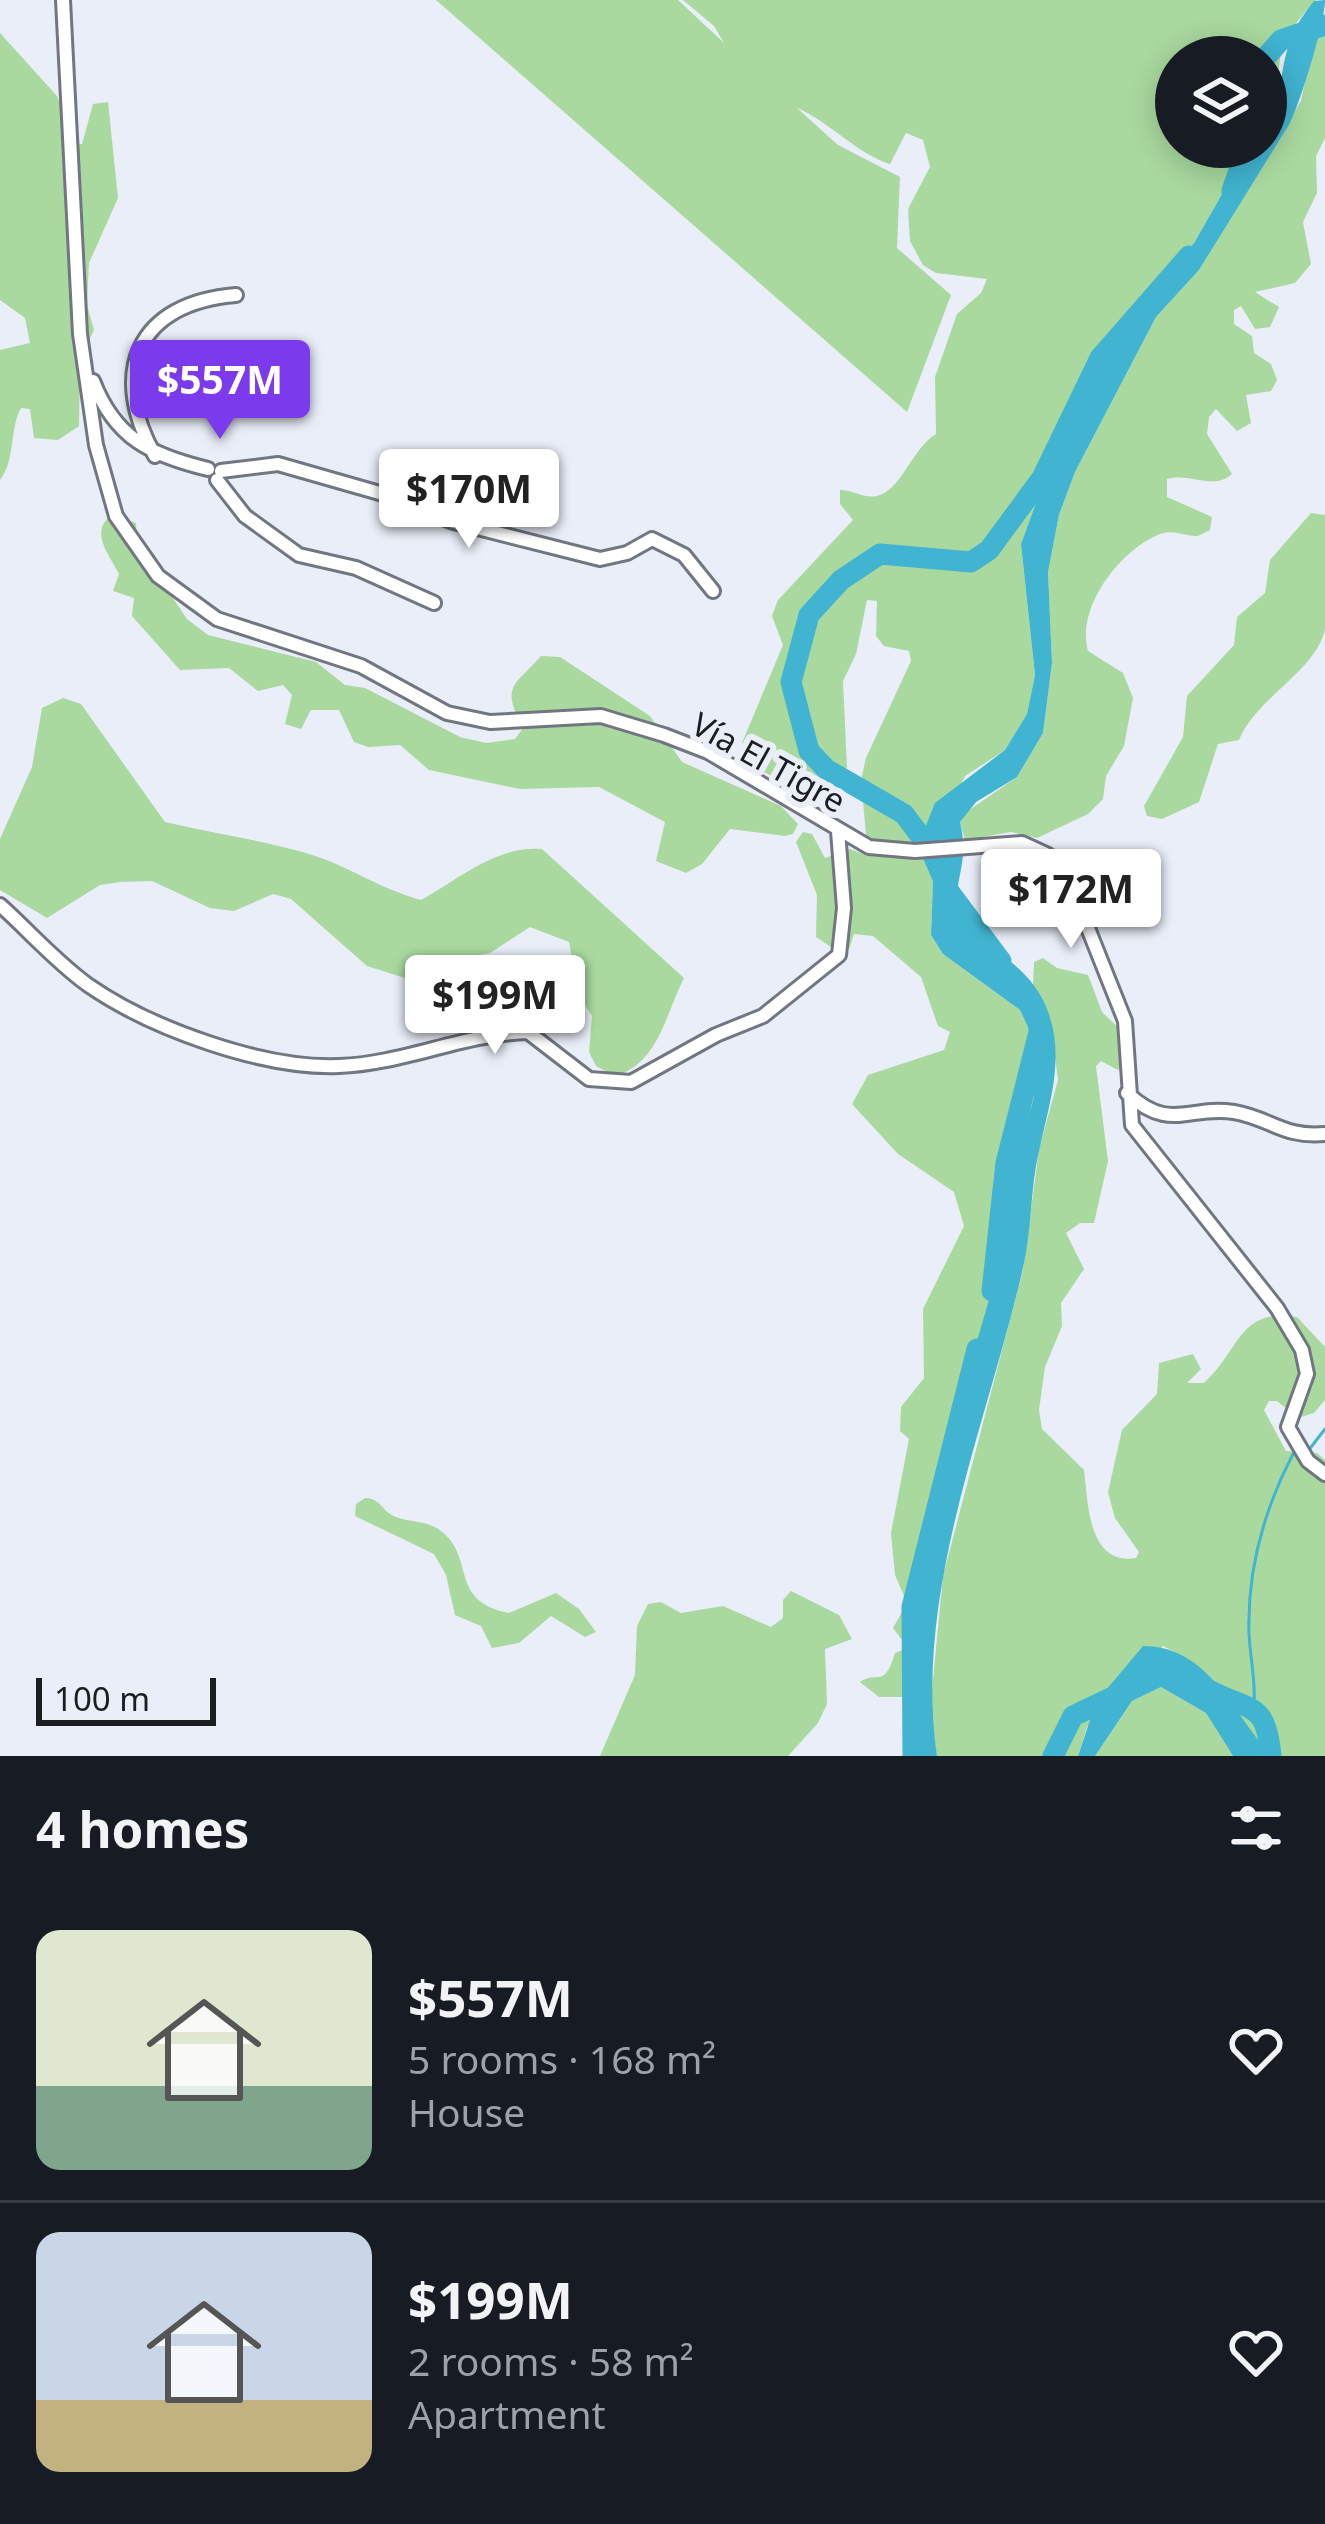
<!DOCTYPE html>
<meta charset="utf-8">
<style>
body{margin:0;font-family:"Noto Sans",sans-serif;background:#242831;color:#f1f3f6;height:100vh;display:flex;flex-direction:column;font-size:45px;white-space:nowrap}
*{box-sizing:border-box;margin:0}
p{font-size:39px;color:#9ea1a6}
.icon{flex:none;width:66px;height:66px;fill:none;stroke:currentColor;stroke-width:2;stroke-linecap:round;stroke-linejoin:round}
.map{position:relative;height:1756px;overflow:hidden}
.sheet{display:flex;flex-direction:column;background:#171b24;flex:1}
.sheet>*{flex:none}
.tools{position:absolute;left:1155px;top:36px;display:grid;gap:24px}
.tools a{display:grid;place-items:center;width:132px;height:132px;border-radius:50%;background:#171b24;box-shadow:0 6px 30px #0003;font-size:60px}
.scale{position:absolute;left:36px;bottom:30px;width:180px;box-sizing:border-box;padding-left:12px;border:6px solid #1b1d21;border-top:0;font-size:33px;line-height:42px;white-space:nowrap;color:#1b1d21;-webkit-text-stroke:9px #eaeef9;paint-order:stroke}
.price{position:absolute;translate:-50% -102px;padding:0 27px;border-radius:12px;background:#fff;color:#222;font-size:39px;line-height:78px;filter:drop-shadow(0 3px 6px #0008)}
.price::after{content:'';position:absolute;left:50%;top:72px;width:36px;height:27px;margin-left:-18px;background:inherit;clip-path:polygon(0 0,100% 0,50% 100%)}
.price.selected{background:#7c3aed;color:#fff}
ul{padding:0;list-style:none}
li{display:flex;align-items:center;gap:36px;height:300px;padding:0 36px}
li+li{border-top:3px solid #363941}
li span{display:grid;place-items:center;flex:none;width:336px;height:240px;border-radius:24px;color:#555}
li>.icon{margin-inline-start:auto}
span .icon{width:144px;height:144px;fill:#fffc;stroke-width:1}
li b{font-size:51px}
h2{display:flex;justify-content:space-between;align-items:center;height:144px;padding:0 36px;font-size:51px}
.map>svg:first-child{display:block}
.green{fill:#a9d99f}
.water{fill:#41b4d1}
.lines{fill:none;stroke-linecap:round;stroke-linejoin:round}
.stream{stroke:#41b4d1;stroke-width:3}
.river{stroke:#41b4d1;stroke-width:21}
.minor-casing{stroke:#727680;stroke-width:18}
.minor{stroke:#fff;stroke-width:12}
.labels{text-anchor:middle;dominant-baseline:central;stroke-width:12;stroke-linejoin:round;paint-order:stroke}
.street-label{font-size:33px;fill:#1b1d21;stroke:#eaeef9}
</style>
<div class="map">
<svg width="1325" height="1756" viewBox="0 0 1325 1756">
<rect width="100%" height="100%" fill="#eaeef9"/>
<!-- green -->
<path class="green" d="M 436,0 L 678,0 L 724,43 L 714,26 L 683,0 L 1316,0 C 1301,15 1284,37 1280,59 C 1277,81 1278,94 1266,115 L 1266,57 L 1176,57 L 1176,147 L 1249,147 L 1194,243 L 1070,411 L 1021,544 L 1035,675 L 1027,714 L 1005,750 L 965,776 L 926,859 L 933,882 L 931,935 L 943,954 L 1020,1010 L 1028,1027 L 1034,1097 L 1005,1196 L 999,1265 L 917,1585 L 910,1631 L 901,1639 L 893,1628 L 907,1603 L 895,1575 L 891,1533 L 909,1439 L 900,1431 L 901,1407 L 924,1378 L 923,1309 L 964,1226 L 954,1192 L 898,1154 L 852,1104 L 868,1075 L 944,1050 L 950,1032 L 938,1026 L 921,977 L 873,936 L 854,934 L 849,949 L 834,949 L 816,937 L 817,895 L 796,842 L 803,832 L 812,834 L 825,858 L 850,849 L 868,856 L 861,780 L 866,758 L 911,661 L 909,651 L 884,646 L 876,636 L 877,601 L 867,600 L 856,654 L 843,681 L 847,768 L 829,782 C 792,779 755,785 742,743 L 783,645 L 772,616 L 778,600 L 853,520 L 840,504 L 840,490 C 853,490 864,499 877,496 C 902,490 912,448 936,434 L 935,377 L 957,314 L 981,293 L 987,279 L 936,273 L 923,265 L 910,241 L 908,209 L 930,167 L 923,140 L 906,133 L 890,164 C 857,154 830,122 797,108 L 838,145 L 900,177 L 897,248 L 951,295 L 907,412 Z
M 1325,24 L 1325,138 L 1316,156 L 1317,193 L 1303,222 L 1311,264 L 1295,283 L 1255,292 L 1279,307 L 1270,327 L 1255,329 L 1241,306 L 1234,310 L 1234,324 L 1252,336 L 1254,353 L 1271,364 L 1277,380 L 1271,391 L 1246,395 L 1251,423 L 1237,431 L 1216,409 L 1209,417 L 1207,434 L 1232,474 C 1214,491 1190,472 1167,479 L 1167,497 L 1212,517 L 1210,530 L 1198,536 C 1184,536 1173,529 1160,534 C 1120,550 1076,607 1088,651 L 1123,673 L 1133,698 L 1124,746 L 1106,776 L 1103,799 L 1088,814 L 1037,838 L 1011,832 L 965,840 L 960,822 L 965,813 L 1017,777 L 1043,733 L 1052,663 L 1048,572 L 1059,515 L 1075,472 L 1156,317 L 1199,270 L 1301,101 L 1313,44 Z
M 0,33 L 57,96 L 74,144 L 82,144 L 93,104 L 108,102 L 118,198 L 89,263 L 87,305 L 94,330 L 80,359 L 79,426 L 58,440 L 34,438 L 30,409 L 21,408 C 9,430 16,459 0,480 L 0,350 L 30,343 L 25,318 L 0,300 Z
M 1311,513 L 1325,515 C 1325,551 1325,594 1325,629 C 1317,670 1256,698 1239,740 L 1218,744 L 1199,802 L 1162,819 L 1147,816 L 1144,806 L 1183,737 L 1187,696 L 1234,645 L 1237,617 L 1265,593 L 1270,560 Z
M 113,514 L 136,523 L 138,558 L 150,564 L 187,619 L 208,635 L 316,662 L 345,685 L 365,688 L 460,737 L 486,743 L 515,739 L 523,728 C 501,686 513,687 541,656 L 560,657 L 650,716 L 682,762 L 781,806 L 798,824 L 793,834 L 785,836 L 730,829 L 702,864 L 686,873 L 656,861 L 665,822 L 599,787 L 520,789 L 429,770 L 400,745 L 368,747 L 354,742 L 339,710 L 311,710 L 301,729 L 285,724 L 292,695 L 283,685 L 258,691 L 229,668 L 180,670 L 132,616 L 134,598 L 113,591 L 119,574 C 109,554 88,531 113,514 Z
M 63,698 L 81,704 L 165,822 C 212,833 261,840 306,853 C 347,865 380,889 421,900 C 459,879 497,845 542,849 L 684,978 C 665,1015 659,1063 615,1076 L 596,1066 L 589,1052 L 592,1016 L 579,995 L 569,942 L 530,927 L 490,953 L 443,962 L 422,977 L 408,979 L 367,966 L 291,899 L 273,894 L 234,911 L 210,908 L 152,881 L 120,882 L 100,885 L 47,918 L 0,890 L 0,839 L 32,767 L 42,708 Z
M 1043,958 L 1057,968 L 1088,975 L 1102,1012 L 1121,1030 L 1124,1062 L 1118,1070 L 1101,1061 L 1096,1066 L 1108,1161 L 1094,1223 L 1080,1223 L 1066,1233 L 1084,1269 L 1061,1303 L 1062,1326 L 1045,1367 L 1039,1410 L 1042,1429 L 1084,1470 C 1088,1500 1087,1566 1136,1558 L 1139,1552 L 1115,1518 L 1108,1492 L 1122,1430 L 1157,1394 L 1159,1363 L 1193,1354 L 1201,1369 L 1187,1383 L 1204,1383 C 1240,1350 1239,1307 1297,1317 L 1325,1347 L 1325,1400 L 1314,1413 L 1298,1418 L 1277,1401 L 1269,1401 L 1264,1410 L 1286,1451 L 1317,1453 L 1325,1460 L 1325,1756 L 1272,1756 C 1235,1716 1215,1671 1163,1646 L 1087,1727 L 1078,1756 L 937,1756 L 930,1710 L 943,1576 L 1023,1270 L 1039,1149 L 1058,1080 L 1051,1026 L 1033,986 L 1034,962 Z
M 365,1498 C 382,1499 381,1511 396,1517 C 411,1523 427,1520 441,1531 C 476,1558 448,1601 509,1613 L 556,1593 L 579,1609 L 596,1632 L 585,1637 L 551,1616 L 519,1643 L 492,1648 L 481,1626 L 455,1615 L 446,1575 L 434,1554 L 355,1516 L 356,1504 Z
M 791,1591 L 839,1615 L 852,1639 L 825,1649 L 827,1704 L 818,1723 L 788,1756 L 600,1756 L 635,1675 L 637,1626 L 648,1604 L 661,1602 L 681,1613 L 723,1606 L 771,1627 L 783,1618 L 783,1600 Z
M 910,1647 L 913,1712 L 902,1697 L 879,1697 L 860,1682 C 877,1670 884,1690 895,1653 Z
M 1161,1687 L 1206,1713 L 1233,1756 L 1095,1756 L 1132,1701 Z"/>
<!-- water -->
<path class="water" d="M 1325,0 C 1325,22 1301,101 1290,123 L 1199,270 L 1156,317 L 1075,472 L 1059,515 L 1048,572 L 1052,663 L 1043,733 L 1017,777 L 976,802 L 960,822 C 971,867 950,880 960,918 C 986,949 1023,961 1043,1000 C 1068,1051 1050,1100 1039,1151 C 1030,1189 1032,1229 1023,1268 C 987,1425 913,1593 937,1756 L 913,1756 L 910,1628 L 917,1585 L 963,1414 L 967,1376 L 999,1265 L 1005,1196 L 1034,1097 L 1028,1027 L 1020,1010 L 943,954 L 931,935 L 933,882 L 925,828 L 935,803 L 1005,750 L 1027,714 L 1035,675 L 1021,544 L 1070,410 L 1127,322 L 1194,243 L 1249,147 L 1266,147 C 1266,115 1276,108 1281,81 C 1286,47 1292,28 1314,1 Z
M 1143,1646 C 1210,1646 1233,1715 1272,1756 L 1233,1756 L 1206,1713 L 1161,1687 L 1132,1701 L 1095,1756 L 1078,1756 L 1096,1702 Z"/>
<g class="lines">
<!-- stream -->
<path class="stream" d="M 1308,1451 L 1325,1429
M 1254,1706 C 1256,1680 1250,1658 1249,1633 C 1247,1568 1264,1510 1293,1454 L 1299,1454"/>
<!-- river -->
<path class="river" d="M 1266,57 L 1281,40 L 1325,25
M 1232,191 L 1247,147
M 1001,961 L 948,890 L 931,850 L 904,814 L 826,769 L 809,751 L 791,682 L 809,615 L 841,580 L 880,554 L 971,562 L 989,550 L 1042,478 L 1100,358 L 1189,256
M 992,1291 L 1006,1163 L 1038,1036
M 1209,1690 C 1251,1712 1266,1701 1271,1756
M 913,1756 L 912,1607 L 977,1349
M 1053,1756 L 1073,1716 L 1119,1694"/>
<defs>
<path id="minor" d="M 63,0 L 80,334 L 96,445 L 116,516 L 158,576 L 217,619 L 361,666 L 447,713 L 490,722 L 601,716 L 664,735 L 708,752 L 869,847 L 915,851 L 1022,843 L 1048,855 L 1074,893 L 1125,1021 L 1132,1125 L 1277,1308 L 1302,1350 L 1307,1374 L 1288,1427 L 1308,1461 L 1325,1474
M 93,381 C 115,438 150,455 208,469
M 155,456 C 108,372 137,303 236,295
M 221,471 L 278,464 L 383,494 L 450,521 L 600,559 L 627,553 L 652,539 L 684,555 L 713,591
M 217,480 L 245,516 L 299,555 L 356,568 L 434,603
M 0,905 C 29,931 56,962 88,985 C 150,1028 262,1069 339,1066 C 402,1064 463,1034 528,1032 L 589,1079 L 631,1082 L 716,1035 L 763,1016 L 839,955 L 844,908 L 838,831
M 1127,1093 C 1170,1133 1188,1105 1234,1112 C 1270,1118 1283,1138 1325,1134"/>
</defs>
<!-- minor casing -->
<use href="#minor" class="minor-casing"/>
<!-- minor -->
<use href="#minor" class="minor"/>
</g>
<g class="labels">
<!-- street labels -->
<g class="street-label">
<text transform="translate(769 762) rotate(29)">Vía El Tigre</text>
</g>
</g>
</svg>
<div class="tools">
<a><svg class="icon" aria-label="layers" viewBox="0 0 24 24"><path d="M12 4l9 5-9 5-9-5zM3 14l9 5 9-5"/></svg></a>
</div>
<div class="scale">100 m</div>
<b class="price selected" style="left:220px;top:442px">$557M</b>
<b class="price" style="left:469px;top:551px">$170M</b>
<b class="price" style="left:1071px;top:951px">$172M</b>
<b class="price" style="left:495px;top:1057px">$199M</b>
</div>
<section class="sheet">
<h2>4 homes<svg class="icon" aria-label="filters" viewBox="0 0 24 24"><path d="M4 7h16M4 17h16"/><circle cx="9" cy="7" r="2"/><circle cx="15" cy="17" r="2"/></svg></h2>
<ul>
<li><span style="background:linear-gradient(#dfe7d0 65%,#7fa58c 0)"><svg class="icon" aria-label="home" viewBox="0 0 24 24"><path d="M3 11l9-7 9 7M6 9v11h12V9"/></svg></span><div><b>$557M</b><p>5 rooms · 168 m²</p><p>House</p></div><svg class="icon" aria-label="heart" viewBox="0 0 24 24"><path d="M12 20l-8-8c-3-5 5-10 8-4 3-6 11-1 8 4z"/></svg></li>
<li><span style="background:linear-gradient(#c9d6e8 70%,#c2b280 0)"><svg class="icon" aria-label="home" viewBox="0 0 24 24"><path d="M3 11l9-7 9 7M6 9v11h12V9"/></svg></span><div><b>$199M</b><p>2 rooms · 58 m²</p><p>Apartment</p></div><svg class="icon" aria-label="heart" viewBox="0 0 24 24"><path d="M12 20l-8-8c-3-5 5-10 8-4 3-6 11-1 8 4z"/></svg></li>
</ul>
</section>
